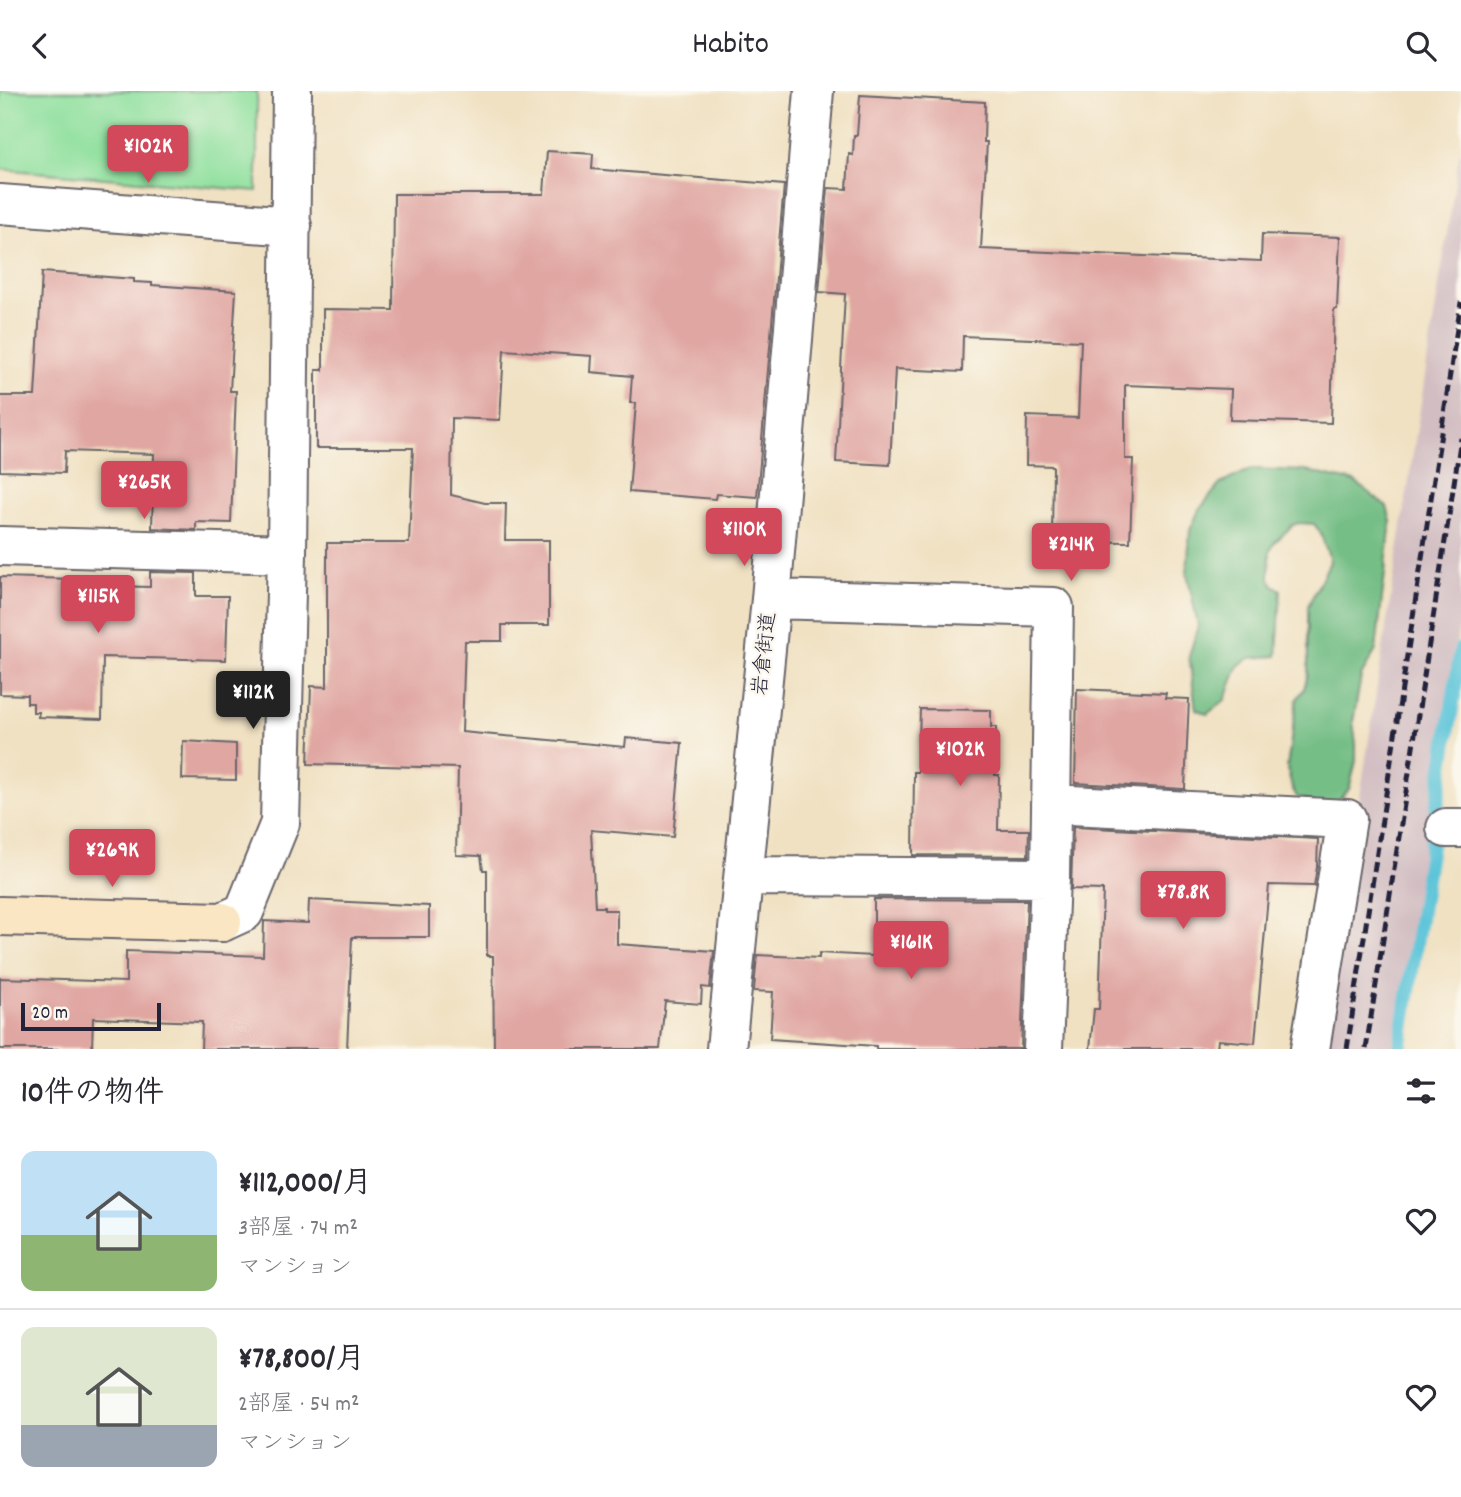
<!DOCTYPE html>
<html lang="ja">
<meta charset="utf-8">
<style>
body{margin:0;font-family:Dekko,"Klee One",sans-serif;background:#f2f2f3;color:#2b2b33;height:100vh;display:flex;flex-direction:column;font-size:26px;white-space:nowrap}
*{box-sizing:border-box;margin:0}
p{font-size:23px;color:#7c7c81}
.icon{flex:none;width:38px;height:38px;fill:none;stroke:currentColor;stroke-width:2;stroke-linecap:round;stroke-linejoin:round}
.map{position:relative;height:958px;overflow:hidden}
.sheet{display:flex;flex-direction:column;background:#fff;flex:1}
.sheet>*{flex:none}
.scale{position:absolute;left:21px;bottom:18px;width:140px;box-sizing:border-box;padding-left:7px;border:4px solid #22223b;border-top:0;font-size:19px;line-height:24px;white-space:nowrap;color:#22223b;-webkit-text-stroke:5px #fbf7ec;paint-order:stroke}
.price{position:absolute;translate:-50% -60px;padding:0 16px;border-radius:7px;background:#d1495b;color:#fff;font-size:23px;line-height:46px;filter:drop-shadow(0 2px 4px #0008)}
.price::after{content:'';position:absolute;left:50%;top:42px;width:21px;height:16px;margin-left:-10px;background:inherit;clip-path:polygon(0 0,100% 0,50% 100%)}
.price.on{background:#222;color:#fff}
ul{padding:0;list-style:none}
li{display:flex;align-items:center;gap:21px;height:175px;padding:0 21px}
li+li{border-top:2px solid #e1e1e2}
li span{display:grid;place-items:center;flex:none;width:196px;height:140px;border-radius:14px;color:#555}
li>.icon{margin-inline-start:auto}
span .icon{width:84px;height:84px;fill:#fffc;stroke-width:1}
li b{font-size:30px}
h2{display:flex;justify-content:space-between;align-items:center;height:84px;padding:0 21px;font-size:30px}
header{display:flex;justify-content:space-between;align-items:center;height:91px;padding:0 21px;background:#fff;font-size:32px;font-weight:600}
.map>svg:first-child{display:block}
.industrial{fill:#d2bec2}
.green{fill:#90e09f;stroke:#59816d;stroke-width:2}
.forest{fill:#74be86;stroke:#4b7060;stroke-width:2}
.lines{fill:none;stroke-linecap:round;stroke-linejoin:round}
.stream{stroke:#5dc5d9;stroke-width:14}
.building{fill:#e0a6a2}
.street-casing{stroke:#6a656a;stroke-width:42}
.secondary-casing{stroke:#6a656a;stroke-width:42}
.street{stroke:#fff;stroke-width:38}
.secondary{stroke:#fbe6c3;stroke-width:38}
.rail{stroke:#22223b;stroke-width:5;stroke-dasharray:10 5;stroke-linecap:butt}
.labels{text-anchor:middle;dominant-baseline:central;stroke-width:5;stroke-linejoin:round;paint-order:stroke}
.street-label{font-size:21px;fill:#22223b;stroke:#fbf7ec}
</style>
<header><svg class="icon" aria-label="back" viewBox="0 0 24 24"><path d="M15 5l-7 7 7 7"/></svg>Habito<svg class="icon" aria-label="search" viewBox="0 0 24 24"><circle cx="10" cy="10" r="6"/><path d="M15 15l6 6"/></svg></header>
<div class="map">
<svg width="1461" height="958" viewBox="0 0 1461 958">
<rect width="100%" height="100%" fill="#fbf7ec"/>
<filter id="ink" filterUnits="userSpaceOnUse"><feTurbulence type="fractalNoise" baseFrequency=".0143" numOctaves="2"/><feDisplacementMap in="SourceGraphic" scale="14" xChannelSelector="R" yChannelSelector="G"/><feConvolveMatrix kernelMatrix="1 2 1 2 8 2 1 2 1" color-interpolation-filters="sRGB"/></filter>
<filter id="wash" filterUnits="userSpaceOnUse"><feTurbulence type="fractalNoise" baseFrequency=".00686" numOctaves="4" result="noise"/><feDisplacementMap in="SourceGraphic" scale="28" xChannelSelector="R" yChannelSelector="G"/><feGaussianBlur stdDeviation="1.57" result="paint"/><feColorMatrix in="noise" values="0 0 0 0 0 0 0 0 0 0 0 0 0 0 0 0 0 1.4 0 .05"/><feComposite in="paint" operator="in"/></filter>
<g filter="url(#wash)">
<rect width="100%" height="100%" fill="#f0e1c2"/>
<!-- industrial -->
<path class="industrial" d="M 1461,52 L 1461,522 L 1395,958 L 1321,958 Z"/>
<!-- green -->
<path class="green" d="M 0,0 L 257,0 L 257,100 L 0,78 Z"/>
<!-- forest -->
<path class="forest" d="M 1251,378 L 1306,380 L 1355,391 L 1387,416 L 1391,430 L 1376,559 L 1361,585 L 1353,631 L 1356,653 L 1356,670 L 1349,698 L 1337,711 L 1318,713 L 1297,706 L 1292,697 L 1287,676 L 1297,608 L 1304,598 L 1308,583 L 1308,515 L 1330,471 L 1328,463 L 1320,441 L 1314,433 L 1299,432 L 1293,434 L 1274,452 L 1270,460 L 1269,485 L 1273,494 L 1281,499 L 1277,565 L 1250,567 L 1239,574 L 1225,609 L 1207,623 L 1196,618 L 1189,565 L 1198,535 L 1187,482 L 1190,439 L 1199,419 L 1220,393 Z"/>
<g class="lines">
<!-- stream -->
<path class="stream" d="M 1400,958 L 1461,558"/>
</g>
<g id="blocks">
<!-- building -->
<path class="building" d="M 860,4 L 985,11 L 984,51 L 987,51 L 981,158 L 1261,170 L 1262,143 L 1340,146 L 1337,218 L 1334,218 L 1331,332 L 1230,329 L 1231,298 L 1125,294 L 1125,368 L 1133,368 L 1130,451 L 1052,450 L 1053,375 L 1026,374 L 1027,325 L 1078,327 L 1081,250 L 963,245 L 962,281 L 895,278 L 890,374 L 836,371 L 845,203 L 819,201 L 828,97 L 847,98 L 849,63 L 853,64 L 854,44 L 857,44 Z
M 547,60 L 593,63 L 592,78 L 784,94 L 757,406 L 716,403 L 715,408 L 629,401 L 636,312 L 630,312 L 632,285 L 591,281 L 592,265 L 504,259 L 500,329 L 452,327 L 451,404 L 485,412 L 506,412 L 505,449 L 549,449 L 549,534 L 502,534 L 502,550 L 465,550 L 462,641 L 625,656 L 626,647 L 682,652 L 673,746 L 591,739 L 595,816 L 604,816 L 604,819 L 617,819 L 617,853 L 714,860 L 710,897 L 702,896 L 701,913 L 665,910 L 660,958 L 494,958 L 493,865 L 487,865 L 487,779 L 483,779 L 481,765 L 456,764 L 458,677 L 308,673 L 311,595 L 327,596 L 327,452 L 409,452 L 413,357 L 316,357 L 316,279 L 323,279 L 323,218 L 393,219 L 394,103 L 544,103 Z
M 42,181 L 134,188 L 134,191 L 152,192 L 152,194 L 236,200 L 230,300 L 236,300 L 231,432 L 196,431 L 196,439 L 152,437 L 154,363 L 65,360 L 64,382 L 0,380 L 0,305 L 35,305 Z
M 150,481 L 196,482 L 196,505 L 228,505 L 226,569 L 103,566 L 102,628 L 38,626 L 39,621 L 33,621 L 33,612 L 27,612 L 27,604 L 0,603 L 0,486 L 73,488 L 73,494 L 150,496 Z
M 1077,598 L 1166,602 L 1165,607 L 1189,608 L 1185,698 L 1075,692 Z
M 920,618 L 991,619 L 991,636 L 996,636 L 995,684 L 999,684 L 998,739 L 1029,739 L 1028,765 L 913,764 L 914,681 L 918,681 Z
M 183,650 L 236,653 L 236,689 L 182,688 Z
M 1073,736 L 1318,748 L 1317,776 L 1314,795 L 1269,794 L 1255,952 L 1218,949 L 1217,958 L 1090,958 L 1094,918 L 1099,918 L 1103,799 L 1071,798 Z
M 874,808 L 1027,809 L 1021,958 L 876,958 L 876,955 L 770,948 L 773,901 L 754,900 L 757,864 L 819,867 L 819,862 L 872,865 L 872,863 L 874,863 Z
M 309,809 L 429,815 L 429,846 L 352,846 L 347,958 L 201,958 L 202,931 L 93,927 L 92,958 L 0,958 L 0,887 L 126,891 L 126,860 L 263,865 L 264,830 L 308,832 Z"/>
</g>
</g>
<g filter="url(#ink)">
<use href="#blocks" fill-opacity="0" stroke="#6a656a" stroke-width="2"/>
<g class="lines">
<defs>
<path id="street" d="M 0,113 L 292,135
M 0,455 L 287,463
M 771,508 L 1054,516 L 1050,787 L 1043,958
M 1051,713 L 1347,728 L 1310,958
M 1446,737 L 1461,737
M 744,785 L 1050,787
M 222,831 L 244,821 L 280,732 L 287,463 L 292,0
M 726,958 L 771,508 L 814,0"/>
<path id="secondary" d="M 0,825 L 222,831"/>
</defs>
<!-- street casing -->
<use href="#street" class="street-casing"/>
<!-- secondary casing -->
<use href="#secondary" class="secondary-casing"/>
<!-- street -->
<use href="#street" class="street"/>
<!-- secondary -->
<use href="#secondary" class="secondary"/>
<!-- rail -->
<path class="rail" d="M 1347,958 L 1461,211
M 1366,958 L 1461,347"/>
</g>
</g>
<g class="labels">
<!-- street labels -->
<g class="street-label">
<text transform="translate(766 563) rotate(-84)">岩倉街道</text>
</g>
</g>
</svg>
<div class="scale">20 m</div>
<b class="price" style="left:148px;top:94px">¥102K</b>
<b class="price" style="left:144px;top:430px">¥265K</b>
<b class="price" style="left:744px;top:477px">¥110K</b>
<b class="price" style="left:1071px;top:492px">¥214K</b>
<b class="price" style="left:98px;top:544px">¥115K</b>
<b class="price on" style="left:253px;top:640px">¥112K</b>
<b class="price" style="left:960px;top:697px">¥102K</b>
<b class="price" style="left:112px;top:798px">¥269K</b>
<b class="price" style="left:1183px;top:840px">¥78.8K</b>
<b class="price" style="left:911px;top:890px">¥161K</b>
</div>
<section class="sheet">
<h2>10件の物件<svg class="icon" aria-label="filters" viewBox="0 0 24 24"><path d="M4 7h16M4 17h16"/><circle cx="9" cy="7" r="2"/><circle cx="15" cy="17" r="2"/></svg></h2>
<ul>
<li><span style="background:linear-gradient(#bfe0f5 60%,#8fb573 0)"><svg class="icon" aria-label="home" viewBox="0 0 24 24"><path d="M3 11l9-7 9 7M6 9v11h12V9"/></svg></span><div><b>¥112,000/月</b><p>3部屋 · 74 m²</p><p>マンション</p></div><svg class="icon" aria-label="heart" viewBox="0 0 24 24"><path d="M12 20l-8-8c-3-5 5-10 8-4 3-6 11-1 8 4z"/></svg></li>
<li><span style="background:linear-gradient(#dfe7d0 70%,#9aa5b1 0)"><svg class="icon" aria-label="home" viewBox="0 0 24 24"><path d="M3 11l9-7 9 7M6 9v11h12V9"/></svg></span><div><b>¥78,800/月</b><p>2部屋 · 54 m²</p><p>マンション</p></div><svg class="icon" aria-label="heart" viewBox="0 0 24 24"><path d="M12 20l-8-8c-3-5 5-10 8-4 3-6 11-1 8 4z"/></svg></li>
</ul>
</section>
